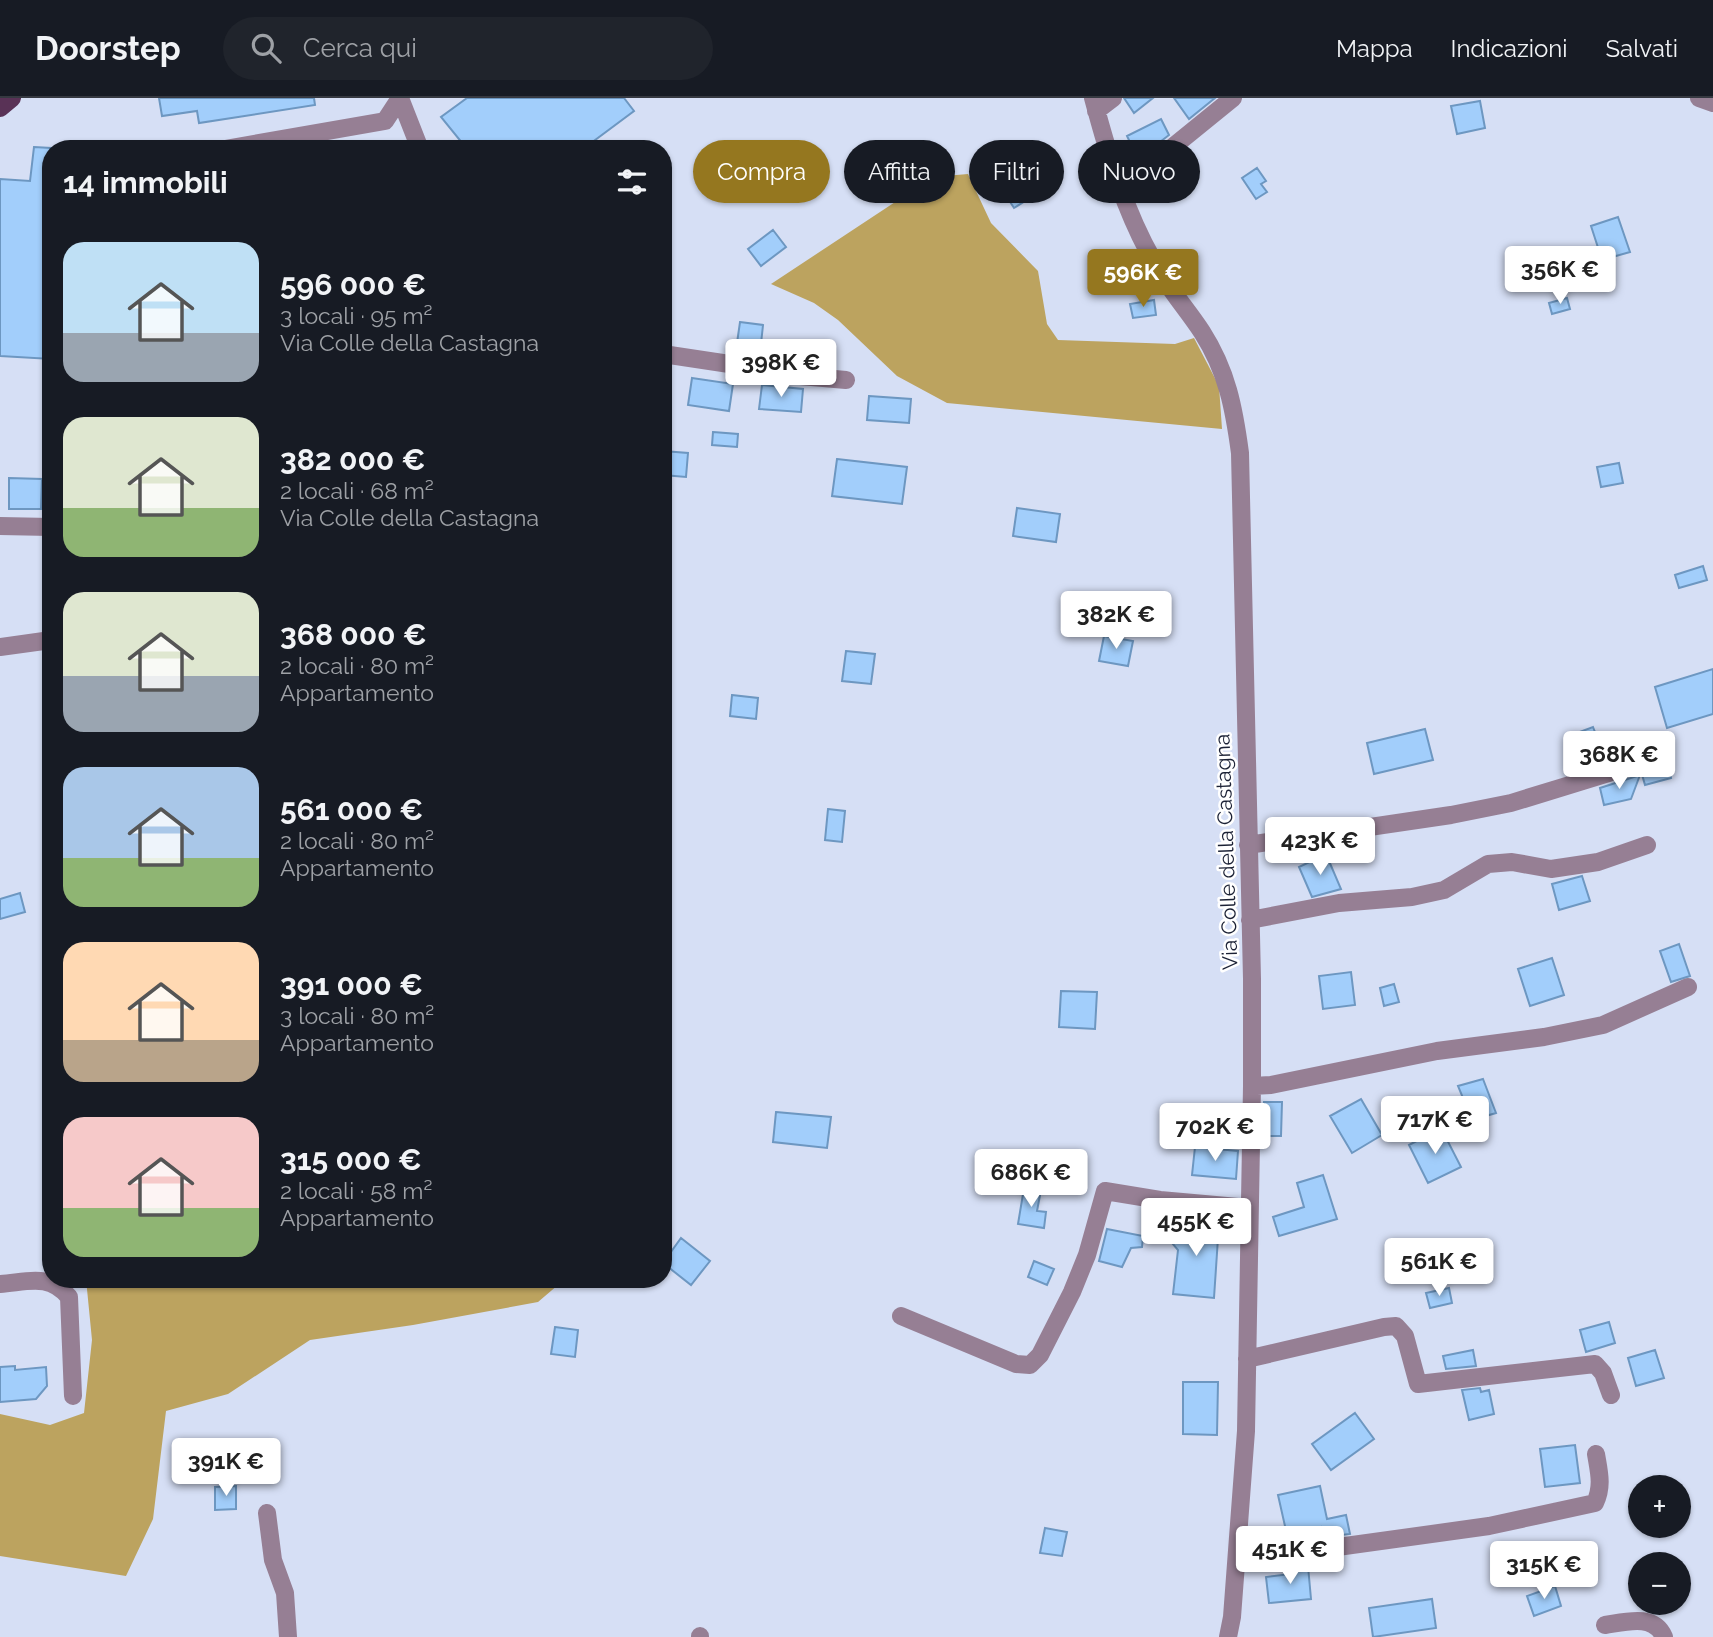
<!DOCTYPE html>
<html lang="it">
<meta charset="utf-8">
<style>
body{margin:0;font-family:Raleway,sans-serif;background:#20242c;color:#f1f3f6;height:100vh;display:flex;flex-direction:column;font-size:26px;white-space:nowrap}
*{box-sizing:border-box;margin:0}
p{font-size:23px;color:#9ea1a6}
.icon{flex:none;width:38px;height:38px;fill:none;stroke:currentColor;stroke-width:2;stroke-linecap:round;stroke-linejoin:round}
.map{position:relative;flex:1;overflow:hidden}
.side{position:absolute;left:42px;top:42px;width:630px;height:1148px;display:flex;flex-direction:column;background:#171b24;border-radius:28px;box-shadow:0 2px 5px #0004}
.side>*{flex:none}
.banner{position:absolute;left:693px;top:42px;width:665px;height:63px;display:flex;gap:14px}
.tools{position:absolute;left:1628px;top:1377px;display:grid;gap:14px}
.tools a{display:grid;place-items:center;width:63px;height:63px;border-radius:50%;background:#171b24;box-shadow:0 2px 5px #0004;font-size:35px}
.price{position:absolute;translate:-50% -60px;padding:0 16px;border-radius:7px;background:#fff;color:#222;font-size:23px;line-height:46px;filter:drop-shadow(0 2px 4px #0008)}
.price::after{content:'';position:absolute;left:50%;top:42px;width:21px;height:16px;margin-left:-10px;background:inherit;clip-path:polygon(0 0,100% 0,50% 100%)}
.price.on{background:#95771f;color:#fff}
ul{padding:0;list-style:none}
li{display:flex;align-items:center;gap:21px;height:175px;padding:0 21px}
li span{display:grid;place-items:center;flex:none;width:196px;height:140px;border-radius:21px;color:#555}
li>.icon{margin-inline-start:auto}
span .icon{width:84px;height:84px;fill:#fffc;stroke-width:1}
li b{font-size:30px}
h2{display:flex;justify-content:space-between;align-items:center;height:84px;padding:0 21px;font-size:30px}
.pill{padding:0 24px;border-radius:32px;background:#171b24;box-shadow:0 2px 5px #0004;font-size:24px;line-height:63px}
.pill.on{background:#95771f;color:#fff}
header{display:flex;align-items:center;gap:42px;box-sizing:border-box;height:98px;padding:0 35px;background:#171b24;border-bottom:2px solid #363941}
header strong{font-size:33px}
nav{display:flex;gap:38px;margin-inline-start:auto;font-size:24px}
.search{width:490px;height:63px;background:#20242c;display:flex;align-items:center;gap:18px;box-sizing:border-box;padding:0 24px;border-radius:38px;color:#9ea1a6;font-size:26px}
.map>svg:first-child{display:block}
.forest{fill:#bca35f}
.building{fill:#a2cefb;stroke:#6d97c1;stroke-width:2}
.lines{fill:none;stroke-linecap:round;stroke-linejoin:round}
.minor{stroke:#967f94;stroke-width:18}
.major{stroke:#593256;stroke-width:18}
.labels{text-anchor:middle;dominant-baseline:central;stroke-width:5;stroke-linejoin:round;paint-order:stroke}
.street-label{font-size:21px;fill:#1b2135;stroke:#fff}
</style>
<header>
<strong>Doorstep</strong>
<div class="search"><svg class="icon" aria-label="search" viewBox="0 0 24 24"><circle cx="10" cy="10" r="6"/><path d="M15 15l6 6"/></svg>Cerca qui</div>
<nav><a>Mappa</a><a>Indicazioni</a><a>Salvati</a></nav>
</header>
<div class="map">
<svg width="1713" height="1539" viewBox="0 0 1713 1539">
<rect width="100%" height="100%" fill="#d6dff5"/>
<!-- forest -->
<path class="forest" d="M 968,76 L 991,125 L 1038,173 L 1047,226 L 1058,242 L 1175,246 L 1194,240 L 1219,288 L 1222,331 L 947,305 L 897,278 L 838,222 L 814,205 L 771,186 L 933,79 Z
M 86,1181 L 565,1181 L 538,1204 L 413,1227 L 310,1242 L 228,1296 L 166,1313 L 153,1421 L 126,1478 L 0,1458 L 0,1316 L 50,1327 L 84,1315 L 92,1242 Z"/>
<!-- building -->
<path class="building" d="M 159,0 L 314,0 L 315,7 L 199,25 L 197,13 L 162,18 Z
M 467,0 L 624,0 L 634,13 L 583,51 L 467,51 L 441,19 Z
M 1124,0 L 1153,0 L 1134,15 Z
M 1174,0 L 1215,0 L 1189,21 Z
M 1480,3 L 1485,30 L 1457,36 L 1451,8 Z
M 1161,21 L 1169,37 L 1138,61 L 1127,38 Z
M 34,49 L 51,50 L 51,261 L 0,258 L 0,81 L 30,83 Z
M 1023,65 L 1041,93 L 1014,110 L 996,82 Z
M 1257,70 L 1266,83 L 1261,86 L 1267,94 L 1256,101 L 1242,80 Z
M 1618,119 L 1630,154 L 1602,162 L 1591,128 Z
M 773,132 L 786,149 L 761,168 L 748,151 Z
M 1567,200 L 1570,211 L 1552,216 L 1549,205 Z
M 1154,202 L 1156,217 L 1133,220 L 1130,206 Z
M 740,224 L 763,227 L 760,255 L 736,252 Z
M 692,280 L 733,286 L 729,313 L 688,307 Z
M 762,287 L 803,291 L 801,314 L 759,311 Z
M 869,298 L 911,301 L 909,325 L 867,322 Z
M 713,334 L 738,336 L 737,349 L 712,347 Z
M 663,353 L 688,355 L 686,379 L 663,377 Z
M 837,361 L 907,369 L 902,406 L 832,398 Z
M 1619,365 L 1623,385 L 1601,389 L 1597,369 Z
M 9,380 L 42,381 L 41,411 L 9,411 Z
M 1017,410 L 1060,416 L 1056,444 L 1013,438 Z
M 1703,468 L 1707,482 L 1679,490 L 1675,477 Z
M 1104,538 L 1133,543 L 1128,568 L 1099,563 Z
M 846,553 L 875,556 L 871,586 L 842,583 Z
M 1713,571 L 1713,616 L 1667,630 L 1655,589 Z
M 732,597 L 758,600 L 756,621 L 730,618 Z
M 1593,629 L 1599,644 L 1609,640 L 1615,656 L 1588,666 L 1581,650 L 1572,653 L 1566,639 Z
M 1425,631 L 1433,662 L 1374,676 L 1367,645 Z
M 1666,659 L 1671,680 L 1645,687 L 1639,666 Z
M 1640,677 L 1631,701 L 1604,707 L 1600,690 Z
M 828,711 L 845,713 L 842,744 L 825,742 Z
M 1326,756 L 1341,791 L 1312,799 L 1299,769 Z
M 1582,778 L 1590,803 L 1559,812 L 1552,786 Z
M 20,795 L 25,814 L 0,821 L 0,801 Z
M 1679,846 L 1690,878 L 1671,884 L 1660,853 Z
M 1552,860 L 1564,897 L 1530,908 L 1518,871 Z
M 1351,874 L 1355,907 L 1323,911 L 1319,878 Z
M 1394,886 L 1399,904 L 1384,908 L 1380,890 Z
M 1061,893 L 1097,894 L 1095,931 L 1059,929 Z
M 1483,981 L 1496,1015 L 1472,1022 L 1458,988 Z
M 1361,1001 L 1382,1037 L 1352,1055 L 1330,1018 Z
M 1264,1004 L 1282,1004 L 1281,1038 L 1263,1038 Z
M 776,1014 L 831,1019 L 827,1050 L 773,1044 Z
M 1441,1030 L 1461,1069 L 1428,1085 L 1409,1047 Z
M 1195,1049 L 1238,1053 L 1236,1081 L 1192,1077 Z
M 1323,1077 L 1337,1121 L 1279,1138 L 1273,1119 L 1304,1109 L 1297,1085 Z
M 1024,1090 L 1041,1092 L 1037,1113 L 1046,1114 L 1044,1130 L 1018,1126 Z
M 1182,1121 L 1219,1125 L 1214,1200 L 1173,1196 L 1178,1152 L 1172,1145 L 1173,1132 L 1180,1133 Z
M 1107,1131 L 1143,1138 L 1142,1149 L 1131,1150 L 1122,1169 L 1099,1163 Z
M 681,1140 L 710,1163 L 691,1187 L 663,1165 Z
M 1034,1163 L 1054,1171 L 1047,1187 L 1028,1179 Z
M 1449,1190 L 1452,1205 L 1430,1210 L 1426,1195 Z
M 1609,1224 L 1615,1245 L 1586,1254 L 1580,1232 Z
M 555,1229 L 578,1232 L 575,1259 L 551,1256 Z
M 1473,1252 L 1476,1268 L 1446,1271 L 1443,1258 Z
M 1655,1252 L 1664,1280 L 1636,1288 L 1628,1260 Z
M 15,1268 L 15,1272 L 46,1269 L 47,1288 L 36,1301 L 0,1304 L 0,1269 Z
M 1183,1284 L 1218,1284 L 1217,1337 L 1183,1336 Z
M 1480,1290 L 1481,1294 L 1489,1292 L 1494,1316 L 1469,1322 L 1462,1292 Z
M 1355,1315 L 1374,1341 L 1331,1372 L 1312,1346 Z
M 1575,1347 L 1580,1385 L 1545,1389 L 1540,1351 Z
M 236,1388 L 236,1411 L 215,1412 L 215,1389 Z
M 1320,1388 L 1327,1421 L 1346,1417 L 1350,1436 L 1324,1439 L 1321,1429 L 1287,1437 L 1278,1397 Z
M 1045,1430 L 1067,1434 L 1062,1458 L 1040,1455 Z
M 1308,1468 L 1311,1501 L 1269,1505 L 1266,1479 L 1291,1476 L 1290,1470 Z
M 1555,1488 L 1561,1508 L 1534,1518 L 1527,1498 Z
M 1432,1501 L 1436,1530 L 1373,1539 L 1369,1510 Z"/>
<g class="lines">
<!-- minor -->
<path class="minor" d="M 400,0 L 420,51
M 1093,0 C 1108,56 1125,114 1154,164 C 1167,189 1187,211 1202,234 C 1227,273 1234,310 1240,355 L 1252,881 L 1252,988 L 1246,1333 L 1232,1519 L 1228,1539
M 1699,0 L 1713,5
M 1096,13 L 1113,0
M 225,51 L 385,23 L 400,0
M 1121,91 L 1233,0
M 663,256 L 736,267 L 755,274 L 846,282
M 0,428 L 51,429
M 0,549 L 51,542
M 1248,747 L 1451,717 L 1511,705 L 1609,675
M 1250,822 L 1339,805 L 1412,799 L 1444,792 L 1488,766 L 1512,764 L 1551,771 L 1598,764 L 1647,747
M 1252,988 L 1271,987 L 1437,953 L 1544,939 L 1603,927 L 1688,889
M 0,1186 C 28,1184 49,1175 69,1199 L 73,1298
M 901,1218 L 1016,1266 L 1030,1267 L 1040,1257 L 1072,1194 L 1087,1157 L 1105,1093 L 1160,1102 L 1249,1110
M 1247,1261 L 1384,1229 L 1396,1228 L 1405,1238 L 1418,1286 L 1595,1266 L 1603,1275 L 1611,1297
M 267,1415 L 273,1462 L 285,1495 L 288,1539
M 1237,1463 L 1489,1428 L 1595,1405 C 1603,1388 1599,1374 1596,1356
M 1605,1527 C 1625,1524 1654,1515 1664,1539
M 700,1539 L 700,1538"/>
<!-- major -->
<path class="major" d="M 0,10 L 12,0"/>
</g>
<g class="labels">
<!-- street labels -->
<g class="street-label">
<text transform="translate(1226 754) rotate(-92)">Via Colle della Castagna</text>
</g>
</g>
</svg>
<div class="tools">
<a>+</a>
<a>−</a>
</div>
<b class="price" style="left:1560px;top:208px">356K €</b>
<b class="price on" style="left:1143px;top:211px">596K €</b>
<b class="price" style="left:781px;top:301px">398K €</b>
<b class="price" style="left:1116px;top:553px">382K €</b>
<b class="price" style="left:1619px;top:693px">368K €</b>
<b class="price" style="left:1320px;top:779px">423K €</b>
<b class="price" style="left:1435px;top:1058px">717K €</b>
<b class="price" style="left:1215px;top:1065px">702K €</b>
<b class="price" style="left:1031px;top:1111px">686K €</b>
<b class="price" style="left:1196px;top:1160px">455K €</b>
<b class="price" style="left:1439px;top:1200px">561K €</b>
<b class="price" style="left:226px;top:1400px">391K €</b>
<b class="price" style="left:1290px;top:1488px">451K €</b>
<b class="price" style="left:1544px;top:1503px">315K €</b>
<div class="banner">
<a class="pill on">Compra</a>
<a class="pill">Affitta</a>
<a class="pill">Filtri</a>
<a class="pill">Nuovo</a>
</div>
<section class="side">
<h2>14 immobili<svg class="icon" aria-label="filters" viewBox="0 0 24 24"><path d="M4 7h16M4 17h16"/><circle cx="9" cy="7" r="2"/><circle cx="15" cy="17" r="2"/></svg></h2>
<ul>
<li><span style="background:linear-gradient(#bfe0f5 65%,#9aa5b1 0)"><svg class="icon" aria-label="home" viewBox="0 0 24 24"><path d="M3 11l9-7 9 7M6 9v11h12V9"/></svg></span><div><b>596 000 €</b><p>3 locali · 95 m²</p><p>Via Colle della Castagna</p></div></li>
<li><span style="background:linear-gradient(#dfe7d0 65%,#8fb573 0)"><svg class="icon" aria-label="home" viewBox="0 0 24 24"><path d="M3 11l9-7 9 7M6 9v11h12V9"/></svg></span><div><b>382 000 €</b><p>2 locali · 68 m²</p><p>Via Colle della Castagna</p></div></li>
<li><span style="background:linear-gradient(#dfe7d0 60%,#9aa5b1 0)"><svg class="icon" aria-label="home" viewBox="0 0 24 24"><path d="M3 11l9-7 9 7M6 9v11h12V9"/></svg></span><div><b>368 000 €</b><p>2 locali · 80 m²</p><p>Appartamento</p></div></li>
<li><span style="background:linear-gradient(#a9c7e8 65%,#8fb573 0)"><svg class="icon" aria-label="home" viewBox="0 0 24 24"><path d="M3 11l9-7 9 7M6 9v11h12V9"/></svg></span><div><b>561 000 €</b><p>2 locali · 80 m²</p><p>Appartamento</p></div></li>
<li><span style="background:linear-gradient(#ffd9b3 70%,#b9a48a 0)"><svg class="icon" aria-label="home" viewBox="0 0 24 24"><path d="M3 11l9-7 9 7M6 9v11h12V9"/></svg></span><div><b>391 000 €</b><p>3 locali · 80 m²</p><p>Appartamento</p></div></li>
<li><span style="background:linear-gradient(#f6c9c9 65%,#8fb573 0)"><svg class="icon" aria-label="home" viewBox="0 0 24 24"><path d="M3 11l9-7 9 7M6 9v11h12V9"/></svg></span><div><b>315 000 €</b><p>2 locali · 58 m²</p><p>Appartamento</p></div></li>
</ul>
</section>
</div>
